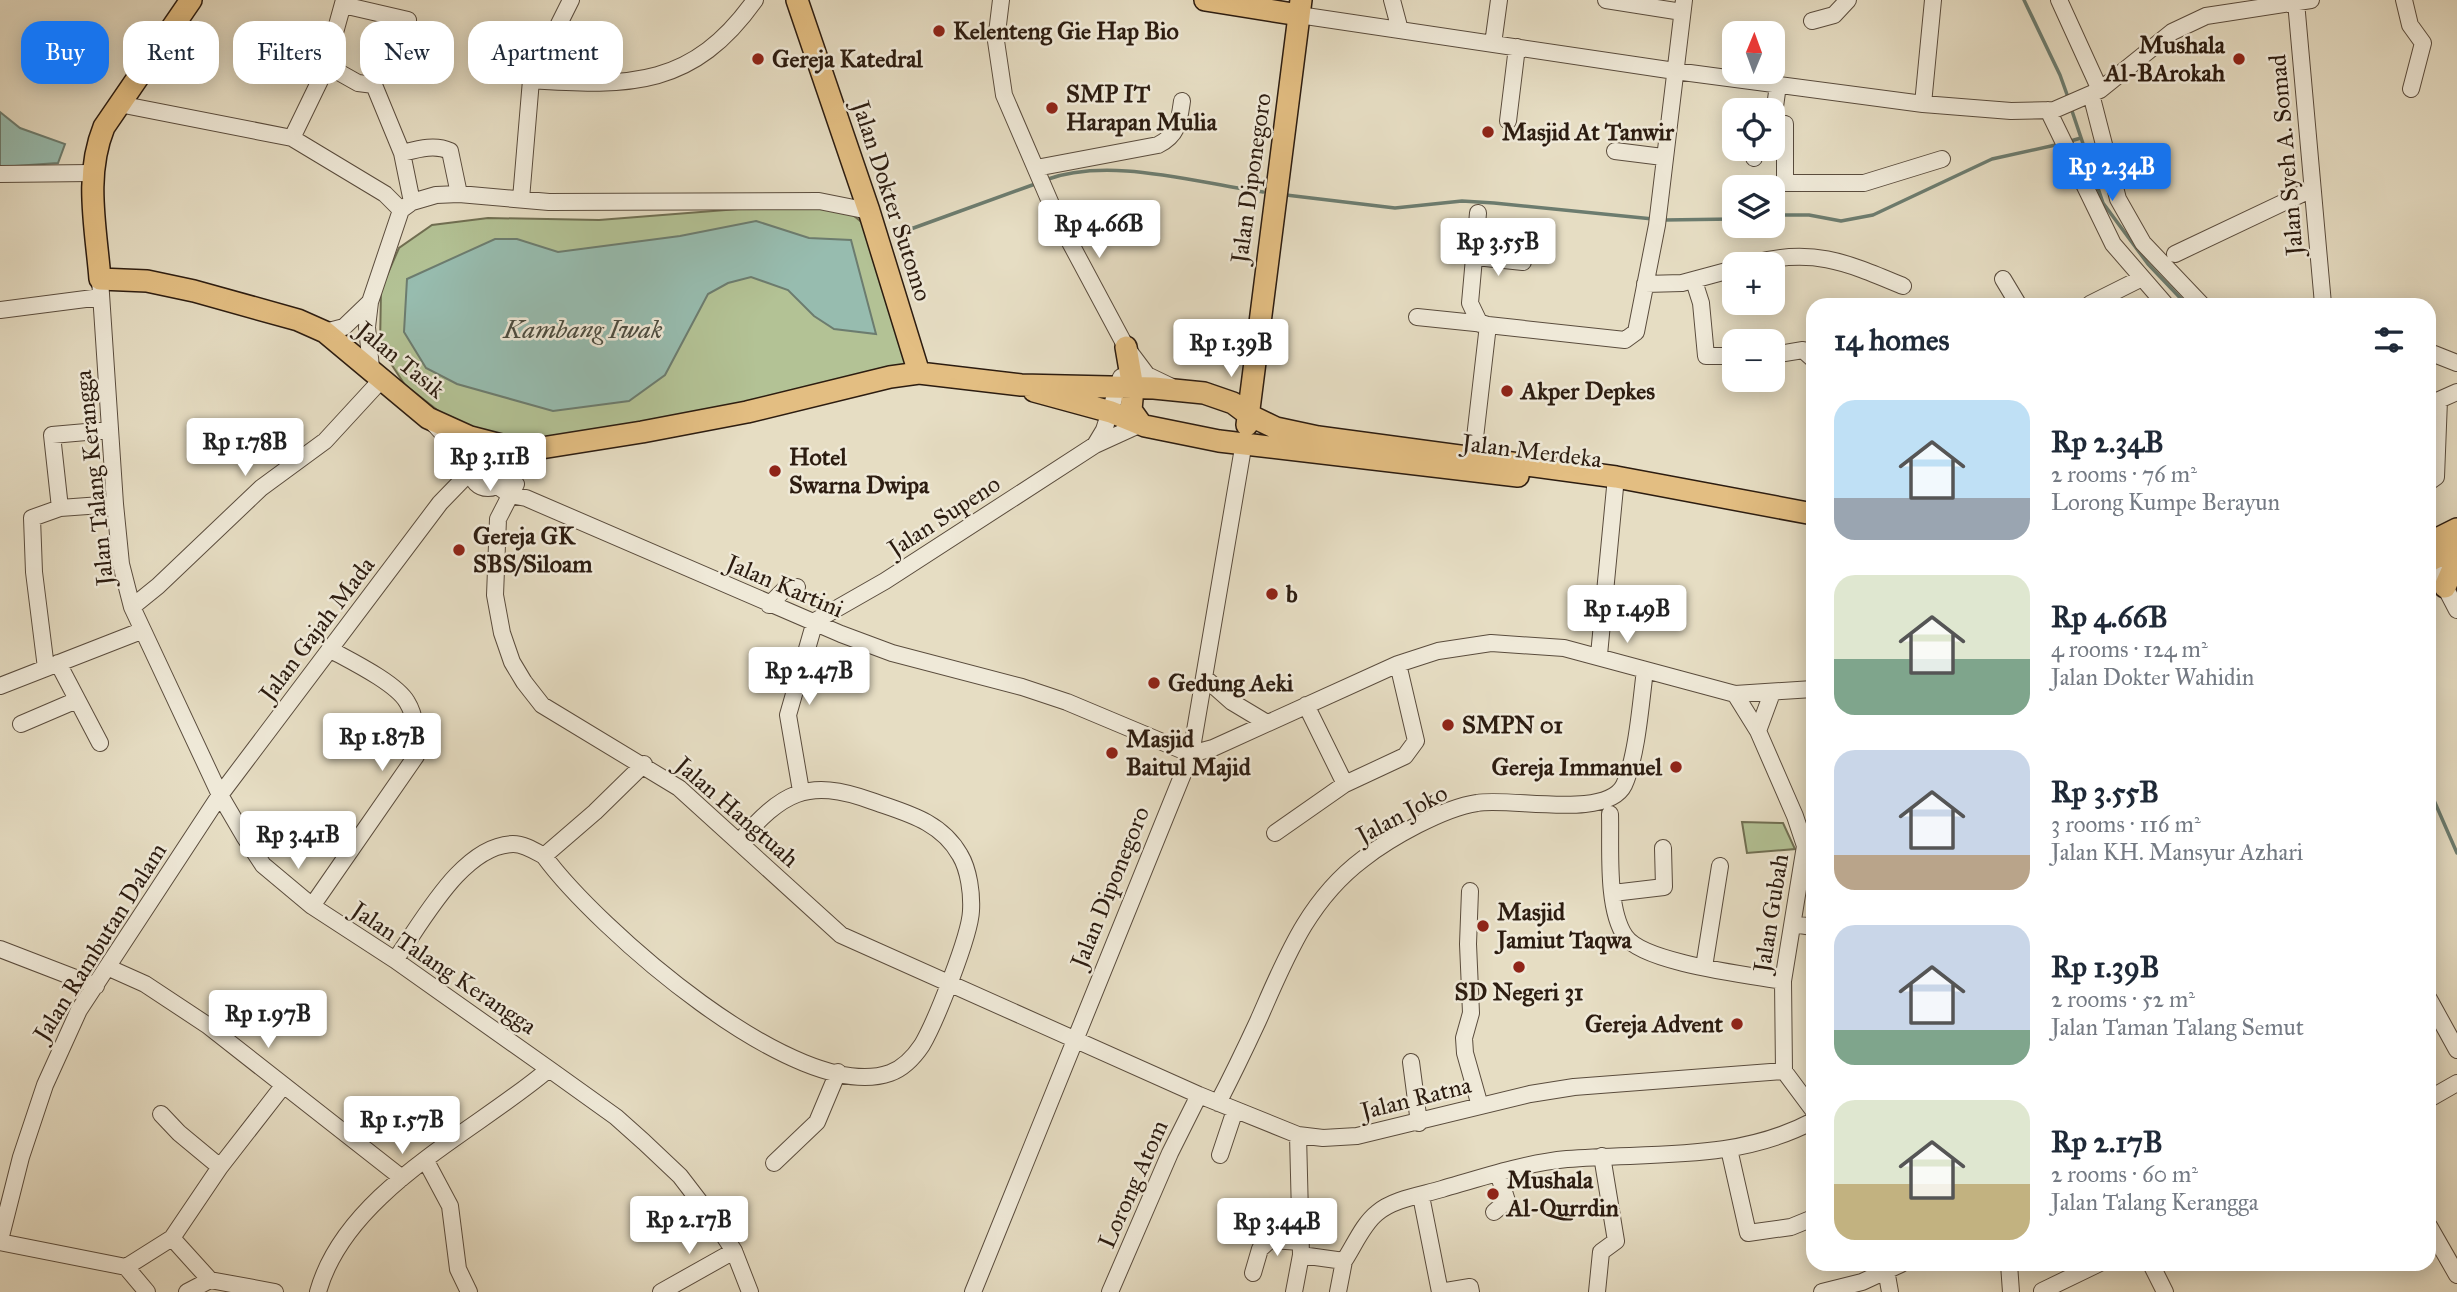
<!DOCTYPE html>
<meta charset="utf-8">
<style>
body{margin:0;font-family:"IM FELL Great Primer",serif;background:#f6f6f7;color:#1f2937;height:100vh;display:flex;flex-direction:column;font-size:26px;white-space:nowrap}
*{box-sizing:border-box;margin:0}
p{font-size:23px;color:#747a83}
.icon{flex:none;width:38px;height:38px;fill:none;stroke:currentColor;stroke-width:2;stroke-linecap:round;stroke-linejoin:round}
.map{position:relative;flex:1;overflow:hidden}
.side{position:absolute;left:1806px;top:298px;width:630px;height:973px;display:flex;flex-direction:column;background:#fff;border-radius:21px;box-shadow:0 4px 18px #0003}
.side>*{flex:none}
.guide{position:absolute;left:21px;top:21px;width:665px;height:63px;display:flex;gap:14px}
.needle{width:46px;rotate:1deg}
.fabs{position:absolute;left:1722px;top:21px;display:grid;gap:14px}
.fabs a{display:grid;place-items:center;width:63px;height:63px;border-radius:14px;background:#fff;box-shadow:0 4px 18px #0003;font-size:35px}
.price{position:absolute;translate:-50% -60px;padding:0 16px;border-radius:7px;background:#fff;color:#222;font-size:23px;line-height:46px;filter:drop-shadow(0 2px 4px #0008)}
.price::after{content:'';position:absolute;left:50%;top:42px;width:21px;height:16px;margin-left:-10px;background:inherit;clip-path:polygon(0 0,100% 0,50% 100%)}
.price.on{background:#1a73e8;color:#fff}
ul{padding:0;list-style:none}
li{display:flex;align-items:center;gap:21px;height:175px;padding:0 28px}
li span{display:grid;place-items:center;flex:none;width:196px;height:140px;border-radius:21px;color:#555}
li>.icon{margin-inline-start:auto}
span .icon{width:84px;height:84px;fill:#fffc;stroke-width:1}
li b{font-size:30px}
h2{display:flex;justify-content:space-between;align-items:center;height:84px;padding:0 28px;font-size:30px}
.chip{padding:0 24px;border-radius:21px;background:#fff;box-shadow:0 4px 18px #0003;font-size:24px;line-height:63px}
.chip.on{background:#1a73e8;color:#fff}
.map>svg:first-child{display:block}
.green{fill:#b3c295;stroke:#706f52;stroke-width:2}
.water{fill:#97bcaf;stroke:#6c7c6f;stroke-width:2}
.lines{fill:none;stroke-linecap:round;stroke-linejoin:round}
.stream{stroke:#6c7c6f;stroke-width:3.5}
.minor-casing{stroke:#5a4c3d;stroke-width:18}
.major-casing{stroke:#2c1c10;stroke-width:24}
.minor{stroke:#efe9d8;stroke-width:16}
.major{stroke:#e3be82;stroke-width:21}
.poi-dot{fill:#8f2418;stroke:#efe9d8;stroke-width:2.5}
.labels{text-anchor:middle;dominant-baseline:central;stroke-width:5;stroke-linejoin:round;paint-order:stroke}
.poi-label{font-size:24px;font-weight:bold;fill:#2c1c10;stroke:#efe9d8;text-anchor:start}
.street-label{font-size:24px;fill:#2c1c10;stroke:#efe9d8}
.water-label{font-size:26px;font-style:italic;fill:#4c4c40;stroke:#efe9d8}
</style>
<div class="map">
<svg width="2457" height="1292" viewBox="0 0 2457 1292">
<rect width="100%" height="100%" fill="#e6ddc3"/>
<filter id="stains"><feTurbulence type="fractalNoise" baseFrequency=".00286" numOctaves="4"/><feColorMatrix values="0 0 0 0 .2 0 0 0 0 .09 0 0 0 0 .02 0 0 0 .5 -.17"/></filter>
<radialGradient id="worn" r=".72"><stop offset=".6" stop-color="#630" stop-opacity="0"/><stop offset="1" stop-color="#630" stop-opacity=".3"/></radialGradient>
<!-- green -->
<path class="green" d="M 802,204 L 849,212 L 869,228 L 911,367 L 773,400 L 540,441 L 488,436 L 445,416 L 405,385 L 380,347 L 381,289 L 399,248 L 432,225 L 488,218 L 599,220 Z
M 1742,822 L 1783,823 L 1795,849 L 1747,853 Z"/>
<!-- water -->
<path class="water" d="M 0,112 L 20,128 L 65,144 L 58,163 L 0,167 Z
M 756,221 L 809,238 L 851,240 L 876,334 L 834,329 L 814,316 L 788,290 L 751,277 L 728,283 L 708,294 L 665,375 L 629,401 L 553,411 L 457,384 L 426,368 L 404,332 L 407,279 L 495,239 L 517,239 L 558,252 L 680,236 Z"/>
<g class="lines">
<!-- stream -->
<path class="stream" d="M 2024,0 L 2060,75 L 2069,100
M 2071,108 L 2103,203 L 2148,264 L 2186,304
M 2067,142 L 2081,138
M 1045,180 C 1110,156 1196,183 1263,192
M 1286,195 L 1395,208 L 1462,201 L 1494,203 L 1653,219
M 1773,215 L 1809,215 L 1841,221 L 1873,215 L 1992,159 L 2060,144
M 1664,220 L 1734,219
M 908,230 L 1038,183
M 2429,789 L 2457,853"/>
<defs>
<path id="minor" d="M 1001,0 L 996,41 L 1004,95 L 1057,218 L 1126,347 L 1147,375 L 1170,386
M 1392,0 L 1400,30
M 1606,0 L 1682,12
M 2059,0 L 2100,90
M 2404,0 L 2410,25 L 2423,43 L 2411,89
M 2296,2 L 2323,304
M 343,5 L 408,20
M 1299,15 L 1675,71 L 1923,104 L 2011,111 L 2054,110 L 2100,90 L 2172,32 L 2206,16 L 2311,0
M 1812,21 L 1834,15 L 1848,0
M 1493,44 L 1499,0
M 326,65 L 358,83 L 374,85 L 375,36
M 531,80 C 631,87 693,87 755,0
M 374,85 L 402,153
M 2091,94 L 2118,199 L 2143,243 L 2201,304
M 119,104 L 292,138 L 385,194 L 401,210
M 1923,104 L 1933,0
M 2048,110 L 2113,244 L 2165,304
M 1508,121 L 1517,47
M 1773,121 L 1785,124 L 1785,183 L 1864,183 L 1942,159
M 1773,121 L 1778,85
M 292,138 L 324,72 L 344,0
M 1615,151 L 1663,157
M 1754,158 L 1756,149
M 1036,168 L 1158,145 C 1178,135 1179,122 1182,101
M 0,174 L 91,173
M 521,199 L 531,80 L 571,0
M 412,202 L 402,153 C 418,149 435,144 450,151 L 459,194
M 1478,213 L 1470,303 L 1480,324
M 2175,254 L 2312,189
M 1476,257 L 1523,262
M 1749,264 C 1812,247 1846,262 1903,286
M 100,279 L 115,504 L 121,564 L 132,607 L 220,795 L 244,836 L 263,865 L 312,906 L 395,960 L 549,1069 L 616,1117 L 644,1142 L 680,1176 L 713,1219 L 734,1251 L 750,1292
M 2003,279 L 2018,304
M 1694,281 L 1701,303 L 1706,356 L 1734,356
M 1645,284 L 1682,283 L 1734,269
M 370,302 L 367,327 L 371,368
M 2090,304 L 2142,278
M 0,310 L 101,297
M 1417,317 L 1485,324
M 325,332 L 344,327 L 370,302 L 401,210 L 412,202 L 436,195 L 459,194 L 549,202 L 819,201 L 869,211
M 2429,352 L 2457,363
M 1773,355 L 1803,350 L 1813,359
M 433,423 L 472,465
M 1095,445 L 1104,430 L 1121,377
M471 471a17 17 0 1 1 34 0a17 17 0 1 1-34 0Z
M 1473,455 L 1488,325 L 1625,340 L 1636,332 L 1657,225 L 1684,0
M 505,469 L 524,462 L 535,449
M 2429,482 L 2436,477 L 2439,400 L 2457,392
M 516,484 L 498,519 L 495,595 L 502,633 L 512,662 L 524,682 L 542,705 L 679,788 L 841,935 L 1199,1095 L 1298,1135 L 1323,1138 L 1357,1136 L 1530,1094 L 1574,1087 L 1784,1071
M 496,485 L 510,495 L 526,498 L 841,634 L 892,653 L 1022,687 L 1067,702 L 1191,754 L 1213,748 L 1398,664 L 1438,651 L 1491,643 L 1564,648 L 1735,694 L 1813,689
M 60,508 L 52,435 L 109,430
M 2431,560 L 2457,610
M 769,605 L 785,589 L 797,587
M 132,607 L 158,586 L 261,488 L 325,441 L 383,378
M 1599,655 L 1616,477
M 58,663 L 100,743
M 46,668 L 34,572 L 32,518 L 60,508 L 115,504
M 1205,678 L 1232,702 L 1267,723
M 0,686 L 141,631
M 1735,694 L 1758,731 L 1795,816 L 1805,846 L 1783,981 L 1784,1071
M 1306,705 L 1345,784
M 21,724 L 77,700
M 1758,731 L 1772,693
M 801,791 L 788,715 L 815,621 L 885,581 L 1095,445 L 1141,424
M 1610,814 C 1611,847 1606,908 1625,936 C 1643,963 1749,975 1783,981
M 1275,833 L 1345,784 L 1405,756 L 1416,741 L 1398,664
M 544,856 C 595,926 797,1106 890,1073 C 904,1068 914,1057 922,1045 C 935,1023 970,936 971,911 C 972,894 969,870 960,855 C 941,821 906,813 872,801 C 806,777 782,793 739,842
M 1470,891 L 1468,944 L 1471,1013 L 1464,1038 L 1465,1053 L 1480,1106
M 1613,893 L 1664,887 L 1663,848
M 312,906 L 416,756 C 416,738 417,718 407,702 C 396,683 351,661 331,650
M 1793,924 L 1813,927
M 0,949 L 96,986
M 395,960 C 422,923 462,845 513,844 C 524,844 535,851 544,856 L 595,812 L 644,764
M 107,967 L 145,984 L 207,1025 L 402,1178
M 1704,967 L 1720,866
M 2429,999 L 2457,1050
M 1411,1062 L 1419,1123
M 1784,1071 L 1813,1110
M 2429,1099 L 2457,1083
M 1218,1103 C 1232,1076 1245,1049 1258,1021 C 1285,960 1307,901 1363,859 C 1390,838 1443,808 1477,803 C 1511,797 1607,820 1624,785 C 1637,757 1641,701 1645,670
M 161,1114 L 179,1133 L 220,1167
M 1298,1135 L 1301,1255 L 1344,1261 L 1338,1292
M 1729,1149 L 1748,1233 L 1791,1227 L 1813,1218
M 1220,1155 L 1235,1110
M 426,1161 L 450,1206 L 458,1269 L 469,1292
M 774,1163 L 817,1122 L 838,1072
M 1421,1196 L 1440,1292 L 1470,1287 L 1471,1292
M 1494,1212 L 1507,1201 L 1498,1173
M 2429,1226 L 2457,1275
M 172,1238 L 210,1280 L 187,1292
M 0,1240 L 21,1157 L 45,1085 L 79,1010 L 220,795 L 440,503 L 471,471
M 0,1242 L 126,1267 L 172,1238 L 220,1167 L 283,1086
M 1344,1261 C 1354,1246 1363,1224 1377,1213 C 1393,1199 1422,1195 1442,1189 C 1483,1177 1525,1163 1567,1159 C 1651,1152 1736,1162 1813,1121
M 1885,1264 L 1890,1292
M 2009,1264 L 2011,1292
M 2151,1264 L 2165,1292
M 126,1267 L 147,1292
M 1253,1273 L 1260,1249 L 1270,1240 L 1301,1242
M 210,1280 L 275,1292
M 2042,1291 L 2098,1264
M 318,1292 C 346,1191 474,1133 549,1069
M 661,1292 L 734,1251
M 973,1292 L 1191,754 L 1244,442
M 1110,1292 L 1170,1153 L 1199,1095
M 1294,1292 L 1301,1255
M 1597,1292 L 1601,1252 L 1616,1241 L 1602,1156
M 1822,1292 L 1862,1282 L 1901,1264"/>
<path id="major" d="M 191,0 L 104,127 C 84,176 96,228 100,279 L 147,281 L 194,291 L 298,320 L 325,332 L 428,418 L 470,437 L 513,448 L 535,449 L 642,432 L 747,412 L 890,377 L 919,373 L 1021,385 L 1154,388 L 1204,393 L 1233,403 L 1249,415 L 1276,428 L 1318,437 L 1616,477 L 1813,514
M 797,0 L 869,211 L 919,373
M 1205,0 L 1299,15
M 1126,347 L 1133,388 L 1131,410 L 1141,424
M 1034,391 L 1111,412 L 1145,426 L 1219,441 L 1518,476
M 1247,425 L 1301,0
M 2429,543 L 2457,529
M 2429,561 L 2457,547
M 2445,587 L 2457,559"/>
</defs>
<!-- minor casing -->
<use href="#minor" class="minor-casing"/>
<!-- major casing -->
<use href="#major" class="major-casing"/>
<!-- minor -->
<use href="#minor" class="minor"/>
<!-- major -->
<use href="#major" class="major"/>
</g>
<!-- markers -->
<g class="poi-dot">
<circle cx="939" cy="31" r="7"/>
<circle cx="758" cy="59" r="7"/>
<circle cx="2239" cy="59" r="7"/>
<circle cx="1052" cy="108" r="7"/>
<circle cx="1488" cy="132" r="7"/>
<circle cx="1507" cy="391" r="7"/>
<circle cx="775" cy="471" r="7"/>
<circle cx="459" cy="550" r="7"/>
<circle cx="1272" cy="594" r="7"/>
<circle cx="1154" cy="683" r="7"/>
<circle cx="1448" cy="725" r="7"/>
<circle cx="1112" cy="753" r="7"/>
<circle cx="1676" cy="767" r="7"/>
<circle cx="1483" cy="926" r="7"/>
<circle cx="1519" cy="967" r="7"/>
<circle cx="1737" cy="1024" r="7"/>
<circle cx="1493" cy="1194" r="7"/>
</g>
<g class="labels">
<!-- poi labels -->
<g class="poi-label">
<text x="953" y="31">Kelenteng Gie Hap Bio</text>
<text x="2225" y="45" text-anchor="end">Mushala<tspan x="2225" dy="28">Al-BArokah</tspan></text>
<text x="772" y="59">Gereja Katedral</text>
<text x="1066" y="94">SMP IT<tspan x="1066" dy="28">Harapan Mulia</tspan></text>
<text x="1502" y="132">Masjid At Tanwir</text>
<text x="1521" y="391">Akper Depkes</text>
<text x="789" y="457">Hotel<tspan x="789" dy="28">Swarna Dwipa</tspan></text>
<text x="473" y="536">Gereja GK<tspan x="473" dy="28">SBS/Siloam</tspan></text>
<text x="1286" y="594">b</text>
<text x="1168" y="683">Gedung Aeki</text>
<text x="1462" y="725">SMPN 01</text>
<text x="1126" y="739">Masjid<tspan x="1126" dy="28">Baitul Majid</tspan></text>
<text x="1662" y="767" text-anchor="end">Gereja Immanuel</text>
<text x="1497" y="912">Masjid<tspan x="1497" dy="28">Jamiut Taqwa</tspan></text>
<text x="1519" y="992" text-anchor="middle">SD Negeri 31</text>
<text x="1723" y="1024" text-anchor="end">Gereja Advent</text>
<text x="1507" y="1180">Mushala<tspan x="1507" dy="28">Al-Qurrdin</tspan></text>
</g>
<!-- street labels -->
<g class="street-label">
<text transform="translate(2286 155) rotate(-95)">Jalan Syeh A. Somad</text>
<text transform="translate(1251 178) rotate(-82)">Jalan Diponegoro</text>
<text transform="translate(892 201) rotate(72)">Jalan Dokter Sutomo</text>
<text transform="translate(401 360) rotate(39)">Jalan Tasik</text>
<text transform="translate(1532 451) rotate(7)">Jalan Merdeka</text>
<text transform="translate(94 478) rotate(-96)">Jalan Talang Kerangga</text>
<text transform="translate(944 516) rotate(-33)">Jalan Supeno</text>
<text transform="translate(785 586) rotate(23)">Jalan Kartini</text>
<text transform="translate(317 629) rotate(-53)">Jalan Gajah Mada</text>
<text transform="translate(737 812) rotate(41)">Jalan Hangtuah</text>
<text transform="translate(1402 814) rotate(-28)">Jalan Joko</text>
<text transform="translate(1110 887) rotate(-68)">Jalan Diponegoro</text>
<text transform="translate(1771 913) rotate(-81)">Jalan Gubah</text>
<text transform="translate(100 942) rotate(-58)">Jalan Rambutan Dalam</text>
<text transform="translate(444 968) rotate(34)">Jalan Talang Kerangga</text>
<text transform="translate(1416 1098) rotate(-14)">Jalan Ratna</text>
<text transform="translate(1133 1184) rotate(-66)">Lorong Atom</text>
</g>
<!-- water labels -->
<g class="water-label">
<text x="583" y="329">Kambang Iwak</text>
</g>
</g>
<rect width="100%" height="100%" filter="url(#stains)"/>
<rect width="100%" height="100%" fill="url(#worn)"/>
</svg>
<div class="fabs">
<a><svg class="needle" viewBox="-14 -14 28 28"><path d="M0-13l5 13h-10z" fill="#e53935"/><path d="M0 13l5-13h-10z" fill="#747a83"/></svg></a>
<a><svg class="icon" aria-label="locate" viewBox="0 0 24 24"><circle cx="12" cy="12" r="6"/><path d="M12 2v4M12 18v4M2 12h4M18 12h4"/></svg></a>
<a><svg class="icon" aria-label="layers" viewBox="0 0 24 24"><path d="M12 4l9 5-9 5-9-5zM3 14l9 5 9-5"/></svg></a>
<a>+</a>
<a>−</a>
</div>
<b class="price on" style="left:2112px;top:203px">Rp 2.34B</b>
<b class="price" style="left:1099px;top:260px">Rp 4.66B</b>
<b class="price" style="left:1498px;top:278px">Rp 3.55B</b>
<b class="price" style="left:1231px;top:379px">Rp 1.39B</b>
<b class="price" style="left:245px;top:478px">Rp 1.78B</b>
<b class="price" style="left:490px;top:493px">Rp 3.11B</b>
<b class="price" style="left:1627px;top:645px">Rp 1.49B</b>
<b class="price" style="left:809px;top:707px">Rp 2.47B</b>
<b class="price" style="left:382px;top:773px">Rp 1.87B</b>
<b class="price" style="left:298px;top:871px">Rp 3.41B</b>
<b class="price" style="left:268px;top:1050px">Rp 1.97B</b>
<b class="price" style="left:402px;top:1156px">Rp 1.57B</b>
<b class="price" style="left:689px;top:1256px">Rp 2.17B</b>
<b class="price" style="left:1277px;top:1258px">Rp 3.44B</b>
<div class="guide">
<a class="chip on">Buy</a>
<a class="chip">Rent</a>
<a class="chip">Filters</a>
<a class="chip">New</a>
<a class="chip">Apartment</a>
</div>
<section class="side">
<h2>14 homes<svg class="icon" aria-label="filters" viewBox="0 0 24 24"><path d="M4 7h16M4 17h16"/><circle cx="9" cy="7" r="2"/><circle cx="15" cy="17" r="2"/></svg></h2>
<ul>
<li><span style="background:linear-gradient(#bfe0f5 70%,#9aa5b1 0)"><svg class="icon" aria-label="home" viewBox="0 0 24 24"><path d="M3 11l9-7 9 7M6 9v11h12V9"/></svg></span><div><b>Rp 2.34B</b><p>2 rooms · 76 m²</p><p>Lorong Kumpe Berayun</p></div></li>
<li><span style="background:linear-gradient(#dfe7d0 60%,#7fa58c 0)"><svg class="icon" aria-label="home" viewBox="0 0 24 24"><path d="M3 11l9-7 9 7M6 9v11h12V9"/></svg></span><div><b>Rp 4.66B</b><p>4 rooms · 124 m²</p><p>Jalan Dokter Wahidin</p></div></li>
<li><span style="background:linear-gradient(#c9d6e8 75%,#b9a48a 0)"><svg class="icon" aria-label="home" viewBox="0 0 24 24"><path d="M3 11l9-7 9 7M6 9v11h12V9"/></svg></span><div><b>Rp 3.55B</b><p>3 rooms · 116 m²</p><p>Jalan KH. Mansyur Azhari</p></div></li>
<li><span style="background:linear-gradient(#c9d6e8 75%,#7fa58c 0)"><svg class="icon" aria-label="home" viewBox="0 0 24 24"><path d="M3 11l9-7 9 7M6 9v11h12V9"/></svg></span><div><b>Rp 1.39B</b><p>2 rooms · 52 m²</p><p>Jalan Taman Talang Semut</p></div></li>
<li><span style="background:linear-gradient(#dfe7d0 60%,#c2b280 0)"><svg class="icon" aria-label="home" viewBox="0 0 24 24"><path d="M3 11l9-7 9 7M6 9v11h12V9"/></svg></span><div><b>Rp 2.17B</b><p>2 rooms · 60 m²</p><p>Jalan Talang Kerangga</p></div></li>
</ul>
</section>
</div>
